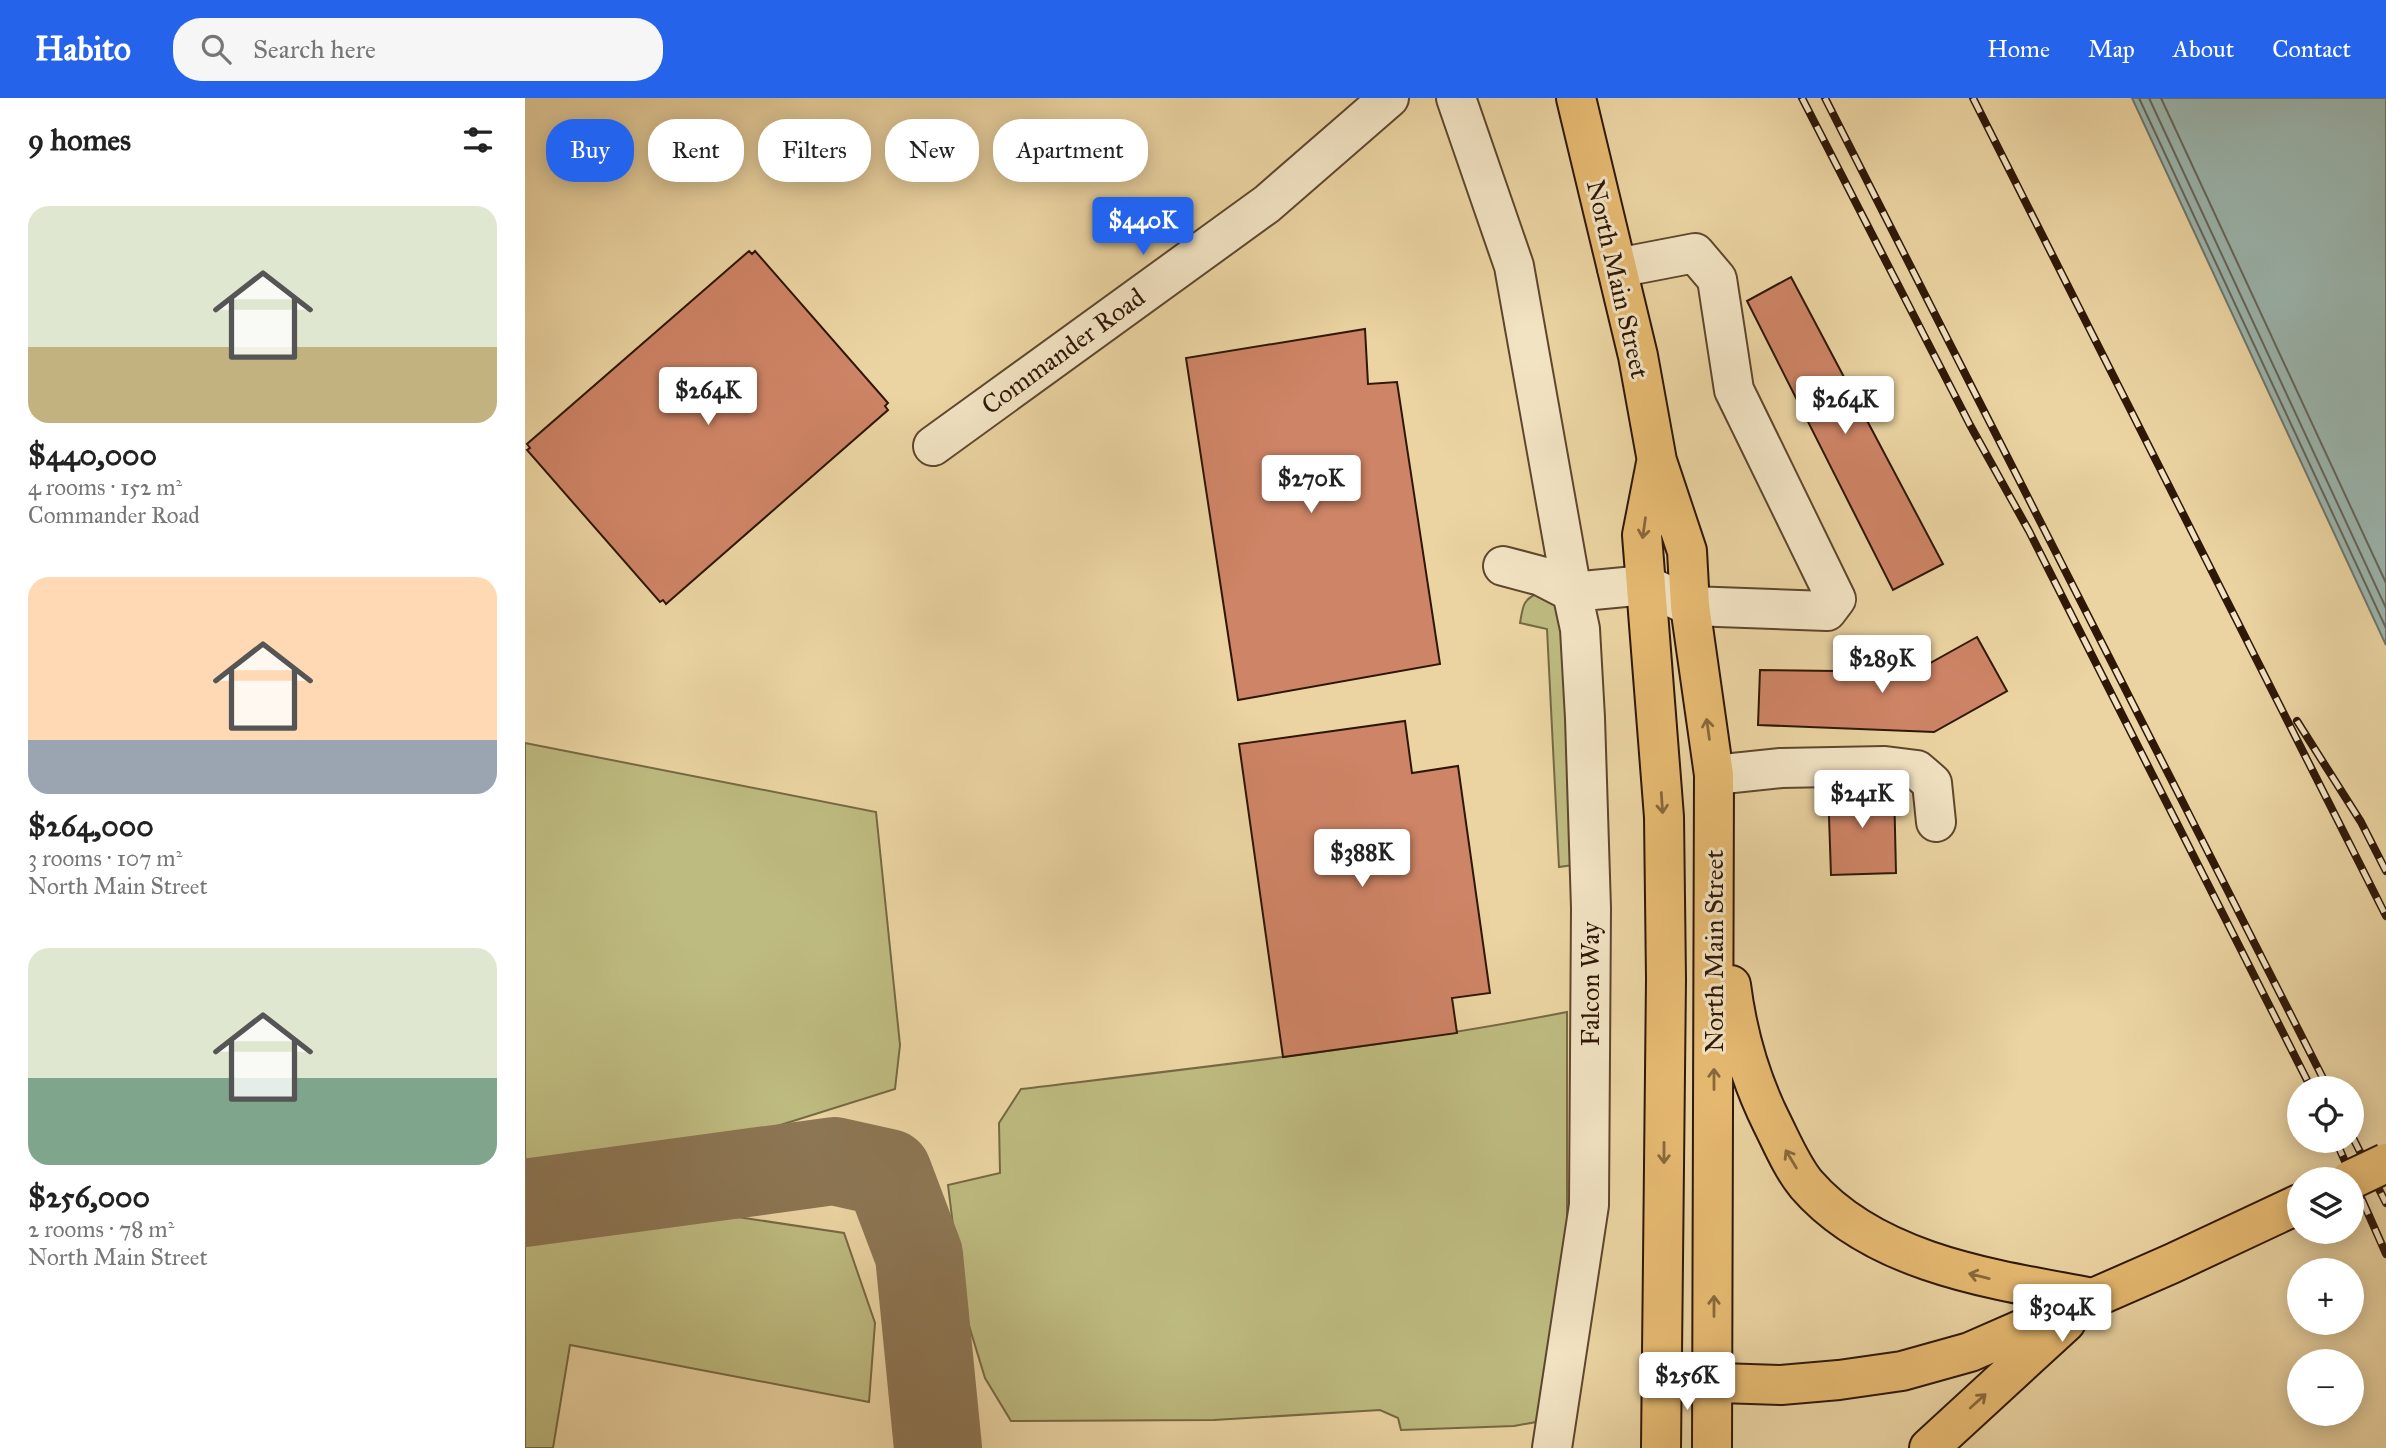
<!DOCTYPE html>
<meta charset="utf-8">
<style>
body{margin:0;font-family:"IM FELL Great Primer",serif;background:#f6f6f6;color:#222;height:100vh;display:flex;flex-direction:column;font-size:26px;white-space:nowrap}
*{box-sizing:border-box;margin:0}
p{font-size:23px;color:#767676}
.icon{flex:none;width:38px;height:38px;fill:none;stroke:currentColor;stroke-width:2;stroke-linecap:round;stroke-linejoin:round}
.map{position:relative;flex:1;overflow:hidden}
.side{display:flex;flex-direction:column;background:#fff;width:525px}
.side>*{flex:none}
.hud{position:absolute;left:21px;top:21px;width:665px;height:63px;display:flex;gap:14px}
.buttons{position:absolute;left:1762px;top:978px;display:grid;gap:14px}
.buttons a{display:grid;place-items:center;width:77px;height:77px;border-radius:50%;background:#fff;box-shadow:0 4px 18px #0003;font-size:35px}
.price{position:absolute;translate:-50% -60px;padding:0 16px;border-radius:7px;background:#fff;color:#222;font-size:23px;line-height:46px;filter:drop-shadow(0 2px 4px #0008)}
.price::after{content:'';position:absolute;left:50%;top:42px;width:21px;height:16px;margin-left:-10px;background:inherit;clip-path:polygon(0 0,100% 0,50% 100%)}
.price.selected{background:#2563eb;color:#fff}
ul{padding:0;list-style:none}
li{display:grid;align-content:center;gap:14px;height:371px;padding:0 28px}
li span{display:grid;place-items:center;height:217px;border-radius:21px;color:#555}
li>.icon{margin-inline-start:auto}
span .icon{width:126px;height:126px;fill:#fffc;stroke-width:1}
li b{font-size:30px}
h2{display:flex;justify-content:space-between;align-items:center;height:84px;padding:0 28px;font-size:30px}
.pill{padding:0 24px;border-radius:28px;background:#fff;box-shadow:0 4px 18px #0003;font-size:24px;line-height:63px}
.pill.selected{background:#2563eb;color:#fff}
header{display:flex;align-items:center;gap:42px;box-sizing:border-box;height:98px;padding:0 35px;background:#2563eb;color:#fff}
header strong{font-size:33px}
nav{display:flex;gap:38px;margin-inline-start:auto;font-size:24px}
.search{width:490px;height:63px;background:#f6f6f6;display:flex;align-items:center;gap:18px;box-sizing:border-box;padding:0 24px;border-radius:28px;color:#767676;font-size:26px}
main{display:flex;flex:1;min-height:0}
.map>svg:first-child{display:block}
.green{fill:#bebb80;stroke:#766944;stroke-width:2}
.water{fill:#9bb6af;stroke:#70766c;stroke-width:2}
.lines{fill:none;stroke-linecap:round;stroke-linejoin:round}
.shore{stroke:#65665b;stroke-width:2}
.taxiway{stroke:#8d7654;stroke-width:88}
.building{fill:#ce8466;stroke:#2f1707;stroke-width:2}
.minor-casing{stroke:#5e462e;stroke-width:42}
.major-casing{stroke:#2f1707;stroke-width:42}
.minor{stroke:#f2e3c3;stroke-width:38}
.major{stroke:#e6ba71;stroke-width:38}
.rail-casing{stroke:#2f1707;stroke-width:8}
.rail{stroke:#f2e3c3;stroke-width:5;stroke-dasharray:16;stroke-linecap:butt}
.major-bridge-casing{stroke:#2f1707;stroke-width:42;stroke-linecap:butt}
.major-bridge{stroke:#e6ba71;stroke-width:38}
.oneway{stroke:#8a683c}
.labels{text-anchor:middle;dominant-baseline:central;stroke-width:6;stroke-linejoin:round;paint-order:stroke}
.street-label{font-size:26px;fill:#2f1707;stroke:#f2e3c3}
</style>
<header>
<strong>Habito</strong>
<div class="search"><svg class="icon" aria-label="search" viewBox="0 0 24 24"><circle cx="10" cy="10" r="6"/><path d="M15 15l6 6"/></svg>Search here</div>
<nav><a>Home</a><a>Map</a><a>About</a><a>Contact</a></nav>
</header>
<main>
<section class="side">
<h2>9 homes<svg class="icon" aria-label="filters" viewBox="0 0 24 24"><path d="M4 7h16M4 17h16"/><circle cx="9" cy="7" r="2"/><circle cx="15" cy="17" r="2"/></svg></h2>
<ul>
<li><span style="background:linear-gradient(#dfe7d0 65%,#c2b280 0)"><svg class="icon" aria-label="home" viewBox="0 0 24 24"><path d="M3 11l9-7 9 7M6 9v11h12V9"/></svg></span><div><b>$440,000</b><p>4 rooms · 152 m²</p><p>Commander Road</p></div></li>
<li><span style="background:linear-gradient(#ffd9b3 75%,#9aa5b1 0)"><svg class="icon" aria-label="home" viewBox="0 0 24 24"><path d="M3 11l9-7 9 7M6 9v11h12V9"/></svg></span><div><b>$264,000</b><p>3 rooms · 107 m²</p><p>North Main Street</p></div></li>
<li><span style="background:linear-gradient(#dfe7d0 60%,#7fa58c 0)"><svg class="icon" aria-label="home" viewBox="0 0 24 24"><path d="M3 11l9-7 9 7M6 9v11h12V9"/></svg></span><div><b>$256,000</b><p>2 rooms · 78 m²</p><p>North Main Street</p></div></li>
</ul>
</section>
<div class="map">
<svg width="1861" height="1350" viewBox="0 0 1861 1350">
<rect width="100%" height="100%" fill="#ebd4a2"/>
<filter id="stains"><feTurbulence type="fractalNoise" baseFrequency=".00286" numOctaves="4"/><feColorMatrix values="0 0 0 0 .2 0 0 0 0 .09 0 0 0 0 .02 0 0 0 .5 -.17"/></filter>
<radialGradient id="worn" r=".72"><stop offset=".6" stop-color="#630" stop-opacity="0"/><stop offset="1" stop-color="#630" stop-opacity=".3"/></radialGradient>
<!-- green -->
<path class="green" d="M 1013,495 L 1040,508 L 1055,766 L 1034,769 L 1022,531 L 995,525 C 998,509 997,502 1013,495 Z
M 0,645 L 351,714 L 375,947 L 370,991 L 249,1029 L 0,1064 Z
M 1042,914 L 1042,1170 L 1028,1275 L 1011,1324 L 989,1328 L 876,1332 L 873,1320 L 855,1312 L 689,1322 L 486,1323 L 460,1280 L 438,1208 L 423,1087 L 475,1075 L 474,1025 L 496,991 C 679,969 862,949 1042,914 Z
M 213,1119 L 319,1135 L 350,1225 L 344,1304 L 45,1247 L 28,1350 L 0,1350 L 0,1146 Z"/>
<!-- water -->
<path class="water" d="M 1607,0 L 1861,0 L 1861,547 Z"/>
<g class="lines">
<!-- shore -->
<path class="shore" d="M 1614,0 L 1861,530
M 1624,0 L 1861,510
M 1636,0 L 1861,485"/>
<!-- taxiway -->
<path class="taxiway" d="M 0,1105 L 309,1063 L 363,1075 L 394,1157 L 413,1350"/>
</g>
<!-- building -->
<path class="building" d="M 224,153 L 227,156 L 230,153 L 363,305 L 360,308 L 363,312 L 141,506 L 138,502 L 135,504 L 2,352 L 5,350 L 2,346 Z
M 1266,179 L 1418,466 L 1368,492 L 1222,203 Z
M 840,231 L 843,286 L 872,284 L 915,566 L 713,602 L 661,260 Z
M 1452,539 L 1482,593 L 1409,634 L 1233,627 L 1235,572 L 1389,574 Z
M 880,623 L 887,675 L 933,668 L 965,895 L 927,900 L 932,935 L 758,959 L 714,646 Z
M 1369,688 L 1371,775 L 1306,777 L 1303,690 Z"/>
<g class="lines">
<defs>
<path id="minor" d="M 931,0 L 989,168 L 1047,494 L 1121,487 L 1165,508 L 1302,513 L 1311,501 L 1209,292 L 1192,181 L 1170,155 L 1092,170
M 408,348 L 742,106 L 864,0
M 978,468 L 1016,478 L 1047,494 L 1055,531 L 1060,620 L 1066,810 L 1064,1107 L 1027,1350
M 1189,677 L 1256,670 L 1360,668 L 1392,672 L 1407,685 L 1411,724"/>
<path id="major" d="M 1051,0 L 1113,258 L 1132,363 L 1162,453 L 1165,508 L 1189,677 L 1187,1350
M 1131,365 L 1117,437 L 1139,719 L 1141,881 L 1136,1350
M 1206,887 C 1212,934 1226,983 1247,1025 C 1257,1045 1267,1069 1281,1086 C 1350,1166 1471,1182 1569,1200
M 1165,1284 L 1256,1287 L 1314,1282 L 1377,1273 L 1445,1254 L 1646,1166 L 1774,1106
M 1404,1350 L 1541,1224"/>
</defs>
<!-- minor casing -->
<use href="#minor" class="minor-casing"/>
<!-- major casing -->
<use href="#major" class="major-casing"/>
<!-- minor -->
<use href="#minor" class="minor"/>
<!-- major -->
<use href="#major" class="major"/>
<defs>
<path id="rail" d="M 1277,0 L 1445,327 L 1504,433 L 1786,990
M 1300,0 L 1803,990
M 1448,0 L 1861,818
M 1772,623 L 1836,724 L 1861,773
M 1827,1038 L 1861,1105
M 1811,1043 L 1861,1156"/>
</defs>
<!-- rail casing -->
<use href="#rail" class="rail-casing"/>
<!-- rail -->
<use href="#rail" class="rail"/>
<defs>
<path id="major-bridge" d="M 1825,1082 L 1861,1065"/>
</defs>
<!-- major-bridge casing -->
<use href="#major-bridge" class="major-bridge-casing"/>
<!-- major-bridge -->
<use href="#major-bridge" class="major-bridge"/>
</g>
<!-- one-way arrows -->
<defs><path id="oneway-shaft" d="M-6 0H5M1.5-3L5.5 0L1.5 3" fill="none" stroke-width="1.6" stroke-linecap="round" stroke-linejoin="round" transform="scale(1.75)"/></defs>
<g class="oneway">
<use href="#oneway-shaft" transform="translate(1119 430) rotate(98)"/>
<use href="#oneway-shaft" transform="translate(1183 631) rotate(-98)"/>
<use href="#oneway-shaft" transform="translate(1137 705) rotate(86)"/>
<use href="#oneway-shaft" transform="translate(1189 981) rotate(-90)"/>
<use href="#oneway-shaft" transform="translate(1139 1055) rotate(90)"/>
<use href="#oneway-shaft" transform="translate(1266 1061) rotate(-121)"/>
<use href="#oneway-shaft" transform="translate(1454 1178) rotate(-166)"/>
<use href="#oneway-shaft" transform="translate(1189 1208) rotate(-90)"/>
<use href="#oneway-shaft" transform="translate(1453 1303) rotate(-42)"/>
</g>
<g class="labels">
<!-- street labels -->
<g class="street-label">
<text transform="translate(1093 181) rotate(77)">North Main Street</text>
<text transform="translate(538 253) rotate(-36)">Commander Road</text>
<text transform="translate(1189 853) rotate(-90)">North Main Street</text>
<text transform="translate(1065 886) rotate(-90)">Falcon Way</text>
</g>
</g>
<rect width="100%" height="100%" filter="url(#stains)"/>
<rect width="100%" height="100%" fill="url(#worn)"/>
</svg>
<div class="buttons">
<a><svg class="icon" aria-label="locate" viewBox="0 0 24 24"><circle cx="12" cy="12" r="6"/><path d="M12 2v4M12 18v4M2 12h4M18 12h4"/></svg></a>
<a><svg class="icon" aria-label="layers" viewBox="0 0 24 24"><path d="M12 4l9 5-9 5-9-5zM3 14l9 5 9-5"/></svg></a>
<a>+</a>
<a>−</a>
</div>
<b class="price selected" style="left:618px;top:159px">$440K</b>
<b class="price" style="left:183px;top:329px">$264K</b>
<b class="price" style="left:1320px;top:338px">$264K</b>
<b class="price" style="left:786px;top:417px">$270K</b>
<b class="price" style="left:1357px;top:597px">$289K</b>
<b class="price" style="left:1337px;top:732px">$241K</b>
<b class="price" style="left:837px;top:791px">$388K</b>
<b class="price" style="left:1537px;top:1246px">$304K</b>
<b class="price" style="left:1162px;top:1314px">$256K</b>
<div class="hud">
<a class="pill selected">Buy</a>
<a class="pill">Rent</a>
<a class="pill">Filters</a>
<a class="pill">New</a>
<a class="pill">Apartment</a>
</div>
</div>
</main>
